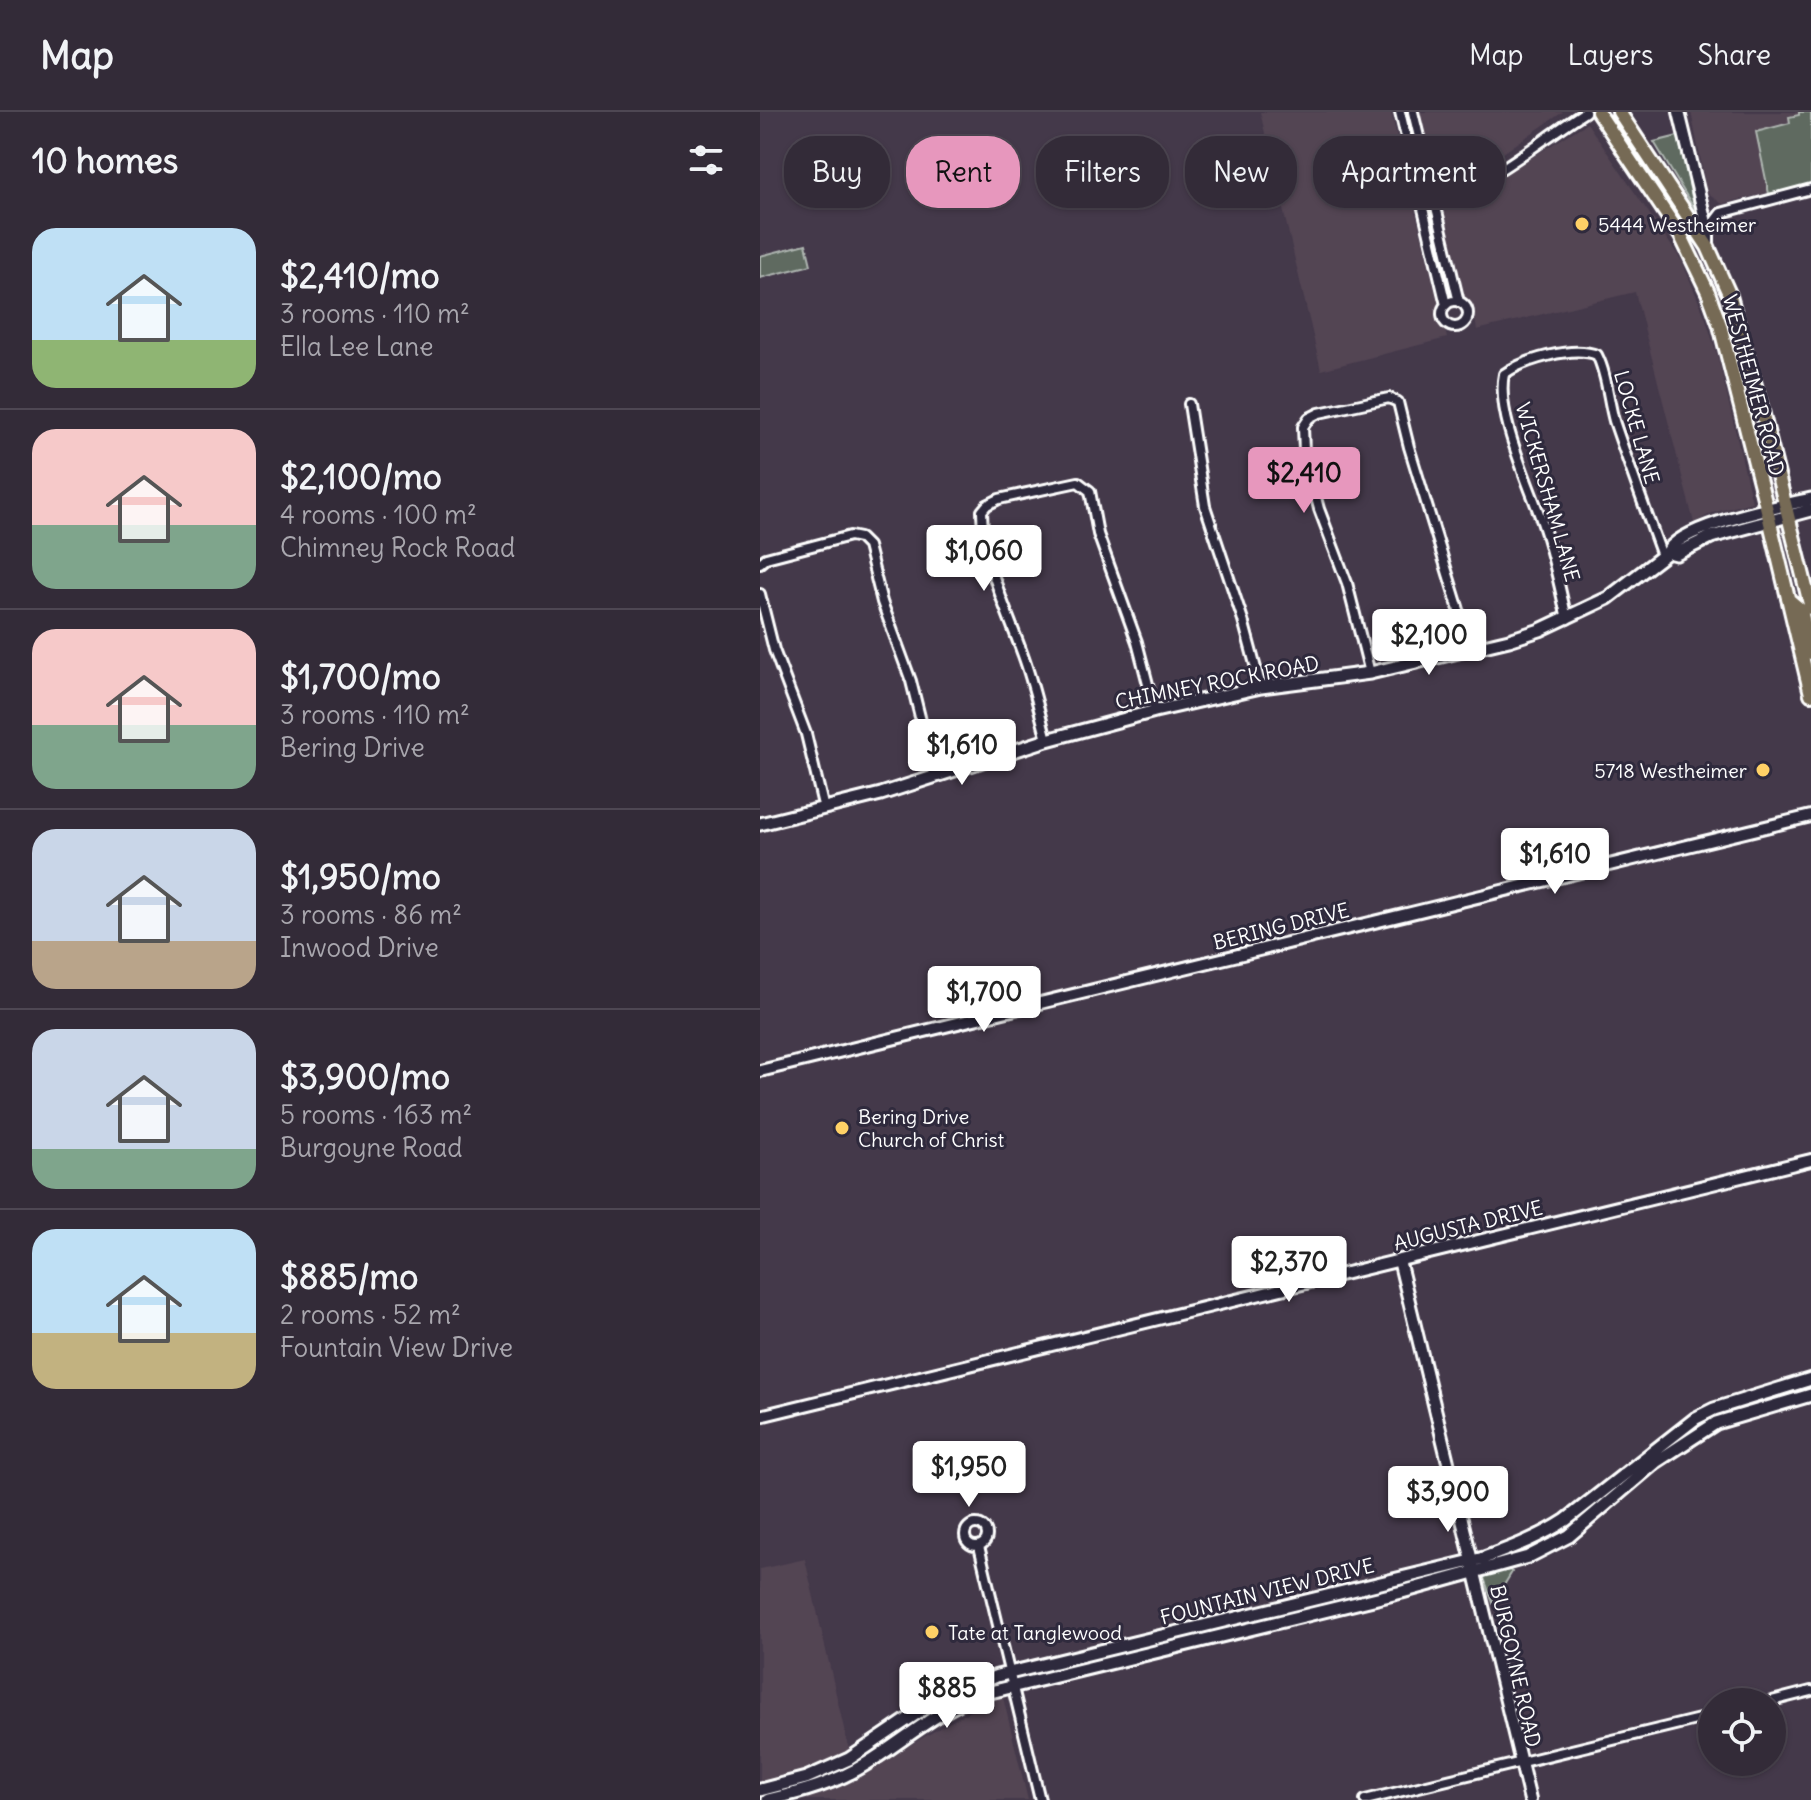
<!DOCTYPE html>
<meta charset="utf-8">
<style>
body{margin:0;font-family:Delius,sans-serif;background:#3b3340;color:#f1f3f6;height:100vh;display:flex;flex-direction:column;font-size:30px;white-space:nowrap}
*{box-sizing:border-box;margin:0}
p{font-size:26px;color:#a9a7ae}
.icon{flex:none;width:44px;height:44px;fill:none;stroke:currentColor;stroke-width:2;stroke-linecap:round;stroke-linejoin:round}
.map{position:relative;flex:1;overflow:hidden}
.panel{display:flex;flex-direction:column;background:#332b38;width:760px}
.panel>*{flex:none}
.guide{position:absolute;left:24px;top:24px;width:760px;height:72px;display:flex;gap:16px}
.fabs{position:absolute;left:938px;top:1576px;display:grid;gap:16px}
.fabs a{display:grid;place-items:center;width:88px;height:88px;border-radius:50%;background:#332b38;box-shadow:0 2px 6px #0004,0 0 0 2px #4e4753;font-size:40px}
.price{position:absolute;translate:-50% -68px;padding:0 18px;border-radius:8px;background:#fff;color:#222;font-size:26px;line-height:52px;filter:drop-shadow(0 2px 4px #0008)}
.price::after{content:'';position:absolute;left:50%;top:48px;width:24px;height:18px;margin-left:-12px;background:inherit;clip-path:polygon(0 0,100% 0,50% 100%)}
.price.selected{background:#e797bd;color:#111}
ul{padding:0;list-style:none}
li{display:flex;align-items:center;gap:24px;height:200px;padding:0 32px}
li+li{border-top:2px solid #4e4753}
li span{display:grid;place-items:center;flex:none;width:224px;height:160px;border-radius:24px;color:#555}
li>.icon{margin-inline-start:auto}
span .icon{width:96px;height:96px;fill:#fffc;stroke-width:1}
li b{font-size:34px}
h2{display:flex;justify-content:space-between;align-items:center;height:96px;padding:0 32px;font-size:34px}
.chip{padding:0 28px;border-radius:32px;background:#332b38;box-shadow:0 2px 6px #0004,0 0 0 2px #4e4753;font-size:28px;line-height:72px}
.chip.selected{background:#e797bd;color:#111}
header{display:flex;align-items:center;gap:48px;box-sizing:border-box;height:112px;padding:0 40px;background:#332b38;border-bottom:2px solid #4e4753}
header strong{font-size:38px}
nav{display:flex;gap:44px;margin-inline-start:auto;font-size:28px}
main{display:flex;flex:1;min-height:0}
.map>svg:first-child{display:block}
.built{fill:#524453}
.green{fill:#5e6b61;stroke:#aeb5b0;stroke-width:2}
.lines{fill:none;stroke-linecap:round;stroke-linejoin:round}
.minor-casing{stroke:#fff;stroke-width:14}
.tertiary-casing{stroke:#fff;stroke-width:16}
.secondary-casing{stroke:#fff;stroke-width:17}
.primary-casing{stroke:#fff;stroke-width:18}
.minor{stroke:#2f2a3d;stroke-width:8}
.tertiary{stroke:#2f2a3d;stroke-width:10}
.secondary{stroke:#2f2a3d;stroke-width:11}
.primary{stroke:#766a55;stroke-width:12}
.poi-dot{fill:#ffd166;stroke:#2f2a3d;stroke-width:3}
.labels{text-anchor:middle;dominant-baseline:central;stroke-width:6;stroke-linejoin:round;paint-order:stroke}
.poi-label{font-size:20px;fill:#fff;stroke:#2f2a3d;text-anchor:start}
.street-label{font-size:20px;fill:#fff;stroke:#2f2a3d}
</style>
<header>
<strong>Map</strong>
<nav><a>Map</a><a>Layers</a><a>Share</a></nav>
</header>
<main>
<section class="panel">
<h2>10 homes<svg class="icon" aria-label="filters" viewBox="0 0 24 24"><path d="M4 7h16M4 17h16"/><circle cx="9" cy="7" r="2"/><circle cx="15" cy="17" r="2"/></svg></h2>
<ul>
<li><span style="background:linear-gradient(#bfe0f5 70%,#8fb573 0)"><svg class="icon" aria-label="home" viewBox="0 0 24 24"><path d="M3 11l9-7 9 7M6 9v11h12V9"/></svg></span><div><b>$2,410/mo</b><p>3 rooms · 110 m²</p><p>Ella Lee Lane</p></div></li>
<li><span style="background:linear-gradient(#f6c9c9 60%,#7fa58c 0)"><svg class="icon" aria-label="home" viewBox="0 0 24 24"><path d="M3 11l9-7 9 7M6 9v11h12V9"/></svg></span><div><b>$2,100/mo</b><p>4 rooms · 100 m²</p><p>Chimney Rock Road</p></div></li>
<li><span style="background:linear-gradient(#f6c9c9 60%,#7fa58c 0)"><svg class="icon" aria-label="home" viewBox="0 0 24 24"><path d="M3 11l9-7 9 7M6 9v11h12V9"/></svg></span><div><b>$1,700/mo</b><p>3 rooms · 110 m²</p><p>Bering Drive</p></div></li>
<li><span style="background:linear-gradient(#c9d6e8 70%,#b9a48a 0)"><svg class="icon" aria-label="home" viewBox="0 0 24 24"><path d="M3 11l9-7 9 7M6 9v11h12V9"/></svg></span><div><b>$1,950/mo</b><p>3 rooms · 86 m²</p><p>Inwood Drive</p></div></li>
<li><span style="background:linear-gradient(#c9d6e8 75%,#7fa58c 0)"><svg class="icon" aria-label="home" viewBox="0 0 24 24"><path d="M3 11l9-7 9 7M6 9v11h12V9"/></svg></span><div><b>$3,900/mo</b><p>5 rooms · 163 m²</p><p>Burgoyne Road</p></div></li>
<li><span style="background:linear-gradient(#bfe0f5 65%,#c2b280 0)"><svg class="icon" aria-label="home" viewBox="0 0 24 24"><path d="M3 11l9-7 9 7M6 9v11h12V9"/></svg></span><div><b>$885/mo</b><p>2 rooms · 52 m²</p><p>Fountain View Drive</p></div></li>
</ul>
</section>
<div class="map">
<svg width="1051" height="1688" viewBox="0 0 1051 1688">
<rect width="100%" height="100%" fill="#44394a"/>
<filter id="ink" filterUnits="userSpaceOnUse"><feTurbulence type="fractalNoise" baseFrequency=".0125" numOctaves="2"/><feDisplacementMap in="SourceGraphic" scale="16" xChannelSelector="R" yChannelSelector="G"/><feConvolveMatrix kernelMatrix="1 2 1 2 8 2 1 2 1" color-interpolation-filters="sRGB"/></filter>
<g filter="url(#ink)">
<!-- built -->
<path class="built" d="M 500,0 L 631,0 L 687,226 L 561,258 Z
M 660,0 L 803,0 L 705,67 L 691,75 L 679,75 Z
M 931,0 L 1051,0 L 1051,70 L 962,92 L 947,80 Z
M 827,11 L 922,149 L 946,207 L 959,249 L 992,390 L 952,401 L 934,411 L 875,180 L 717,218 L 712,192 L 703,184 L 684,100 Z
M 45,1447 L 95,1664 L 242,1581 L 268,1688 L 0,1688 L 0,1457 Z"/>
<!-- green -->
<path class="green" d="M 1039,0 L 1051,0 L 1051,73 L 1009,82 L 996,20 L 1030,11 L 1029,5 L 1039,3 Z
M 918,24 L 935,98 L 894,30 Z
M 46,132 L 51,153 L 0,166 L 0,144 Z
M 749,1458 L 752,1460 L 733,1491 L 724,1466 L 727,1461 Z"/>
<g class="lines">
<defs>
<path id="minor" d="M 640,0 L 686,193
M 653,0 L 699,190
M 671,90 C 727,75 776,31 825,0
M 948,118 L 961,101 L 1051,77
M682 202a13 13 0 1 1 26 0a13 13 0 1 1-26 0Z
M 429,292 L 445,394 L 483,508 L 501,575
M 0,451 L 6,446 L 90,424 L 100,426 L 108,434 L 122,490 L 151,569 L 175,665
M 0,482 L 14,538 L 46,622 L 64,697
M 807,507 C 800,477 794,446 784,416 C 771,375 735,304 744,262 C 764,248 813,233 837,243 C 847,263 848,287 854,309 C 869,354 886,399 902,444
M 610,561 L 587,471 L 559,397 L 544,339 L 543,315 L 549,306 L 559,301 L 629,286 L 638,290 L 649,335 L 711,537
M 287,628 C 280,602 274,575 265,549 C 249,502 222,450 222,399 L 227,393 L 239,387 L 318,370 L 330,379 L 338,422 L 377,530 L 395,599
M205 1423a11 11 0 1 1 22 0a11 11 0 1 1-22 0Z
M 219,1434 L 280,1688
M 1008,1590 L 1051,1579
M 605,1688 L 952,1604"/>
<path id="tertiary" d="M 919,0 L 948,119 L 948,135
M 0,959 L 1051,704
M 639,1148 L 770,1688
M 0,1304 L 1051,1048"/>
<path id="secondary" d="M 908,440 L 916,442 L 951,425 L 1051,398
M 0,712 L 121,682 L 287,628 L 395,599 L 501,575 L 610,561 L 749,528 L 780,518 L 848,486 L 908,440 C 918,414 1022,394 1051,387
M 0,1678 L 46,1666 L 89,1647 L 175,1589 L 237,1564 L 724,1446 C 753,1435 780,1425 806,1408 L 936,1306 L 954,1297 L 1051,1267
M 8,1688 C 42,1680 76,1671 106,1652 C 145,1628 178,1597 222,1582 L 642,1480 L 768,1445 L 809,1424 L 896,1350 L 956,1311 L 1051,1283"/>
<path id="primary" d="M 838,0 L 921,124 L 948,180 L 960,213 L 1007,398 L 1051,582
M 859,0 L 948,135 L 970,184 L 1001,295 L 1051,496
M 1028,487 L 1041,498 L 1051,541"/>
</defs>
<!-- minor casing -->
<use href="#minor" class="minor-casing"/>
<!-- tertiary casing -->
<use href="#tertiary" class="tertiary-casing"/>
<!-- secondary casing -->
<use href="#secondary" class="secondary-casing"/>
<!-- primary casing -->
<use href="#primary" class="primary-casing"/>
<!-- minor -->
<use href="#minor" class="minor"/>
<!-- tertiary -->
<use href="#tertiary" class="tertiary"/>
<!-- secondary -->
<use href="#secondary" class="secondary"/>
<!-- primary -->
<use href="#primary" class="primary"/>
</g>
</g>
<!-- markers -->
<g class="poi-dot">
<circle cx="822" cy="112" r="8"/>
<circle cx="1003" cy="658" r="8"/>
<circle cx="82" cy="1016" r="8"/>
<circle cx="172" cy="1520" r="8"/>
</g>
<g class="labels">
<!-- poi labels -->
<g class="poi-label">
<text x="838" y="112">5444 Westheimer</text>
<text x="987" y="658" text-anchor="end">5718 Westheimer</text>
<text x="98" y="1004">Bering Drive<tspan x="98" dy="23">Church of Christ</tspan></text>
<text x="188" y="1520">Tate at Tanglewood</text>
</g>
<!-- street labels -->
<g class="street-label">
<text transform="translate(994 273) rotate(75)">WESTHEIMER ROAD</text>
<text transform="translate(877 315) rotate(74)">LOCKE LANE</text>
<text transform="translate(788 380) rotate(74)">WICKERSHAM LANE</text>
<text transform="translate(457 570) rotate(-11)">CHIMNEY ROCK ROAD</text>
<text transform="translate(521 814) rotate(-14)">BERING DRIVE</text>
<text transform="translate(708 1113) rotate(-14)">AUGUSTA DRIVE</text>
<text transform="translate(507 1479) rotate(-14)">FOUNTAIN VIEW DRIVE</text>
<text transform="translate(756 1554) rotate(77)">BURGOYNE ROAD</text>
</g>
</g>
</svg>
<div class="fabs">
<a><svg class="icon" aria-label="locate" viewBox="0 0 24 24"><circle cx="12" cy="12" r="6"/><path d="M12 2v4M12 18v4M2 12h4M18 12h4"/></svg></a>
</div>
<b class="price selected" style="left:544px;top:403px">$2,410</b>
<b class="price" style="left:224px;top:481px">$1,060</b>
<b class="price" style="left:669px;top:565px">$2,100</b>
<b class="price" style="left:202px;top:675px">$1,610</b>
<b class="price" style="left:795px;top:784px">$1,610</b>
<b class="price" style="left:224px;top:922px">$1,700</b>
<b class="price" style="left:529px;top:1192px">$2,370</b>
<b class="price" style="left:209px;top:1397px">$1,950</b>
<b class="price" style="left:688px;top:1422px">$3,900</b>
<b class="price" style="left:187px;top:1618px">$885</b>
<div class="guide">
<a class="chip">Buy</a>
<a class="chip selected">Rent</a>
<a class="chip">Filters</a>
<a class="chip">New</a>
<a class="chip">Apartment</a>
</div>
</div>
</main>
